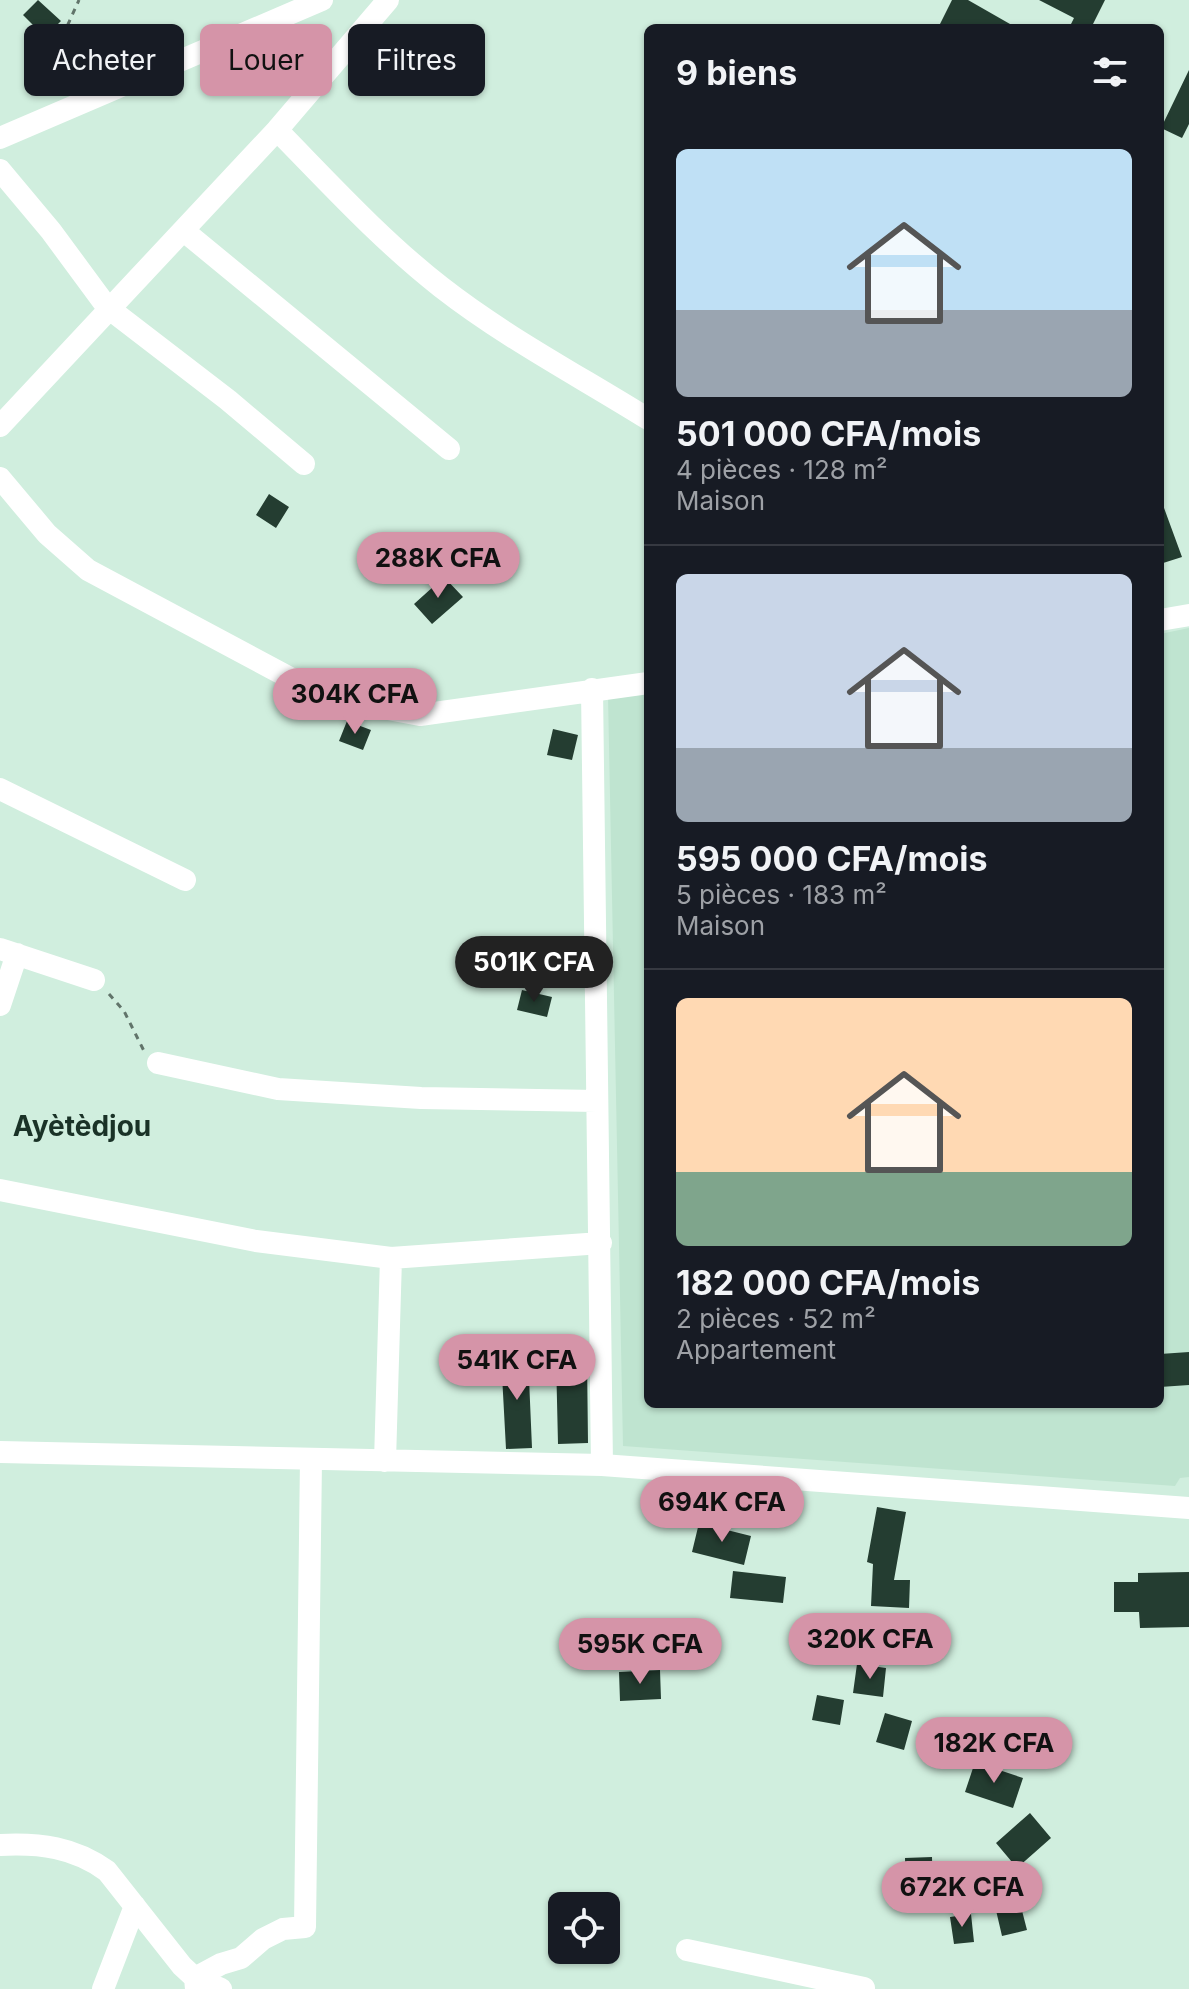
<!DOCTYPE html>
<html lang="fr">
<meta charset="utf-8">
<style>
body{margin:0;font-family:Inter,sans-serif;background:#20242c;color:#f1f3f6;height:100vh;display:flex;flex-direction:column;font-size:30px;white-space:nowrap}
*{box-sizing:border-box;margin:0}
p{font-size:26px;color:#9ea1a6}
.icon{flex:none;width:44px;height:44px;fill:none;stroke:currentColor;stroke-width:2;stroke-linecap:round;stroke-linejoin:round}
.map{position:relative;flex:1;overflow:hidden}
.details{position:absolute;left:644px;top:24px;width:520px;height:1384px;display:flex;flex-direction:column;background:#171b24;border-radius:12px;box-shadow:0 2px 6px #0004}
.details>*{flex:none}
.guide{position:absolute;left:24px;top:24px;width:500px;height:72px;display:flex;gap:16px}
.controls{position:absolute;left:548px;top:1892px;display:grid;gap:16px}
.controls a{display:grid;place-items:center;width:72px;height:72px;border-radius:12px;background:#171b24;box-shadow:0 2px 6px #0004;font-size:40px}
.price{position:absolute;translate:-50% -68px;padding:0 18px;border-radius:28px;background:#d594a8;color:#111;font-size:26px;line-height:52px;filter:drop-shadow(0 2px 4px #0008)}
.price::after{content:'';position:absolute;left:50%;top:48px;width:24px;height:18px;margin-left:-12px;background:inherit;clip-path:polygon(0 0,100% 0,50% 100%)}
.price.active{background:#222;color:#fff}
ul{padding:0;list-style:none}
li{display:grid;align-content:center;gap:16px;height:424px;padding:0 32px}
li+li{border-top:2px solid #363941}
li span{display:grid;place-items:center;height:248px;border-radius:12px;color:#555}
li>.icon{margin-inline-start:auto}
span .icon{width:144px;height:144px;fill:#fffc;stroke-width:1}
li b{font-size:34px}
h2{display:flex;justify-content:space-between;align-items:center;height:96px;padding:0 32px;font-size:34px}
.tag{padding:0 28px;border-radius:12px;background:#171b24;box-shadow:0 2px 6px #0004;font-size:28px;line-height:72px}
.tag.active{background:#d594a8;color:#111}
.map>svg:first-child{display:block}
.built{fill:#bfe4d0}
.building{fill:#243d31}
.lines{fill:none;stroke-linecap:round;stroke-linejoin:round}
.path{stroke:#61746a;stroke-width:3;stroke-dasharray:6 6;stroke-linecap:butt}
.minor{stroke:#fff;stroke-width:22}
.labels{text-anchor:middle;dominant-baseline:central;stroke-width:8;stroke-linejoin:round;paint-order:stroke}
.quarter-label{font-size:28px;font-weight:bold;fill:#1a3227;stroke:#d0eede}
</style>
<div class="map">
<svg width="1189" height="1989" viewBox="0 0 1189 1989">
<rect width="100%" height="100%" fill="#d0eede"/>
<!-- built -->
<path class="built" d="M 1189,628 L 1189,1477 L 1180,1478 L 1175,1486 L 623,1446 L 608,696 L 648,694 L 648,1404 L 1160,1404 L 1160,634 Z"/>
<!-- building -->
<path class="building" d="M 38,0 L 61,21 L 45,37 L 23,15 Z
M 952,0 L 968,0 L 1017,28 L 938,28 Z
M 1039,0 L 1105,0 L 1091,28 L 1069,28 L 1074,18 Z
M 1189,70 L 1189,124 L 1182,138 L 1161,128 Z
M 269,494 L 289,507 L 276,528 L 256,515 Z
M 1160,497 L 1182,557 L 1160,564 Z
M 444,577 L 463,597 L 432,624 L 414,604 Z
M 347,721 L 371,730 L 363,750 L 339,741 Z
M 553,729 L 578,735 L 572,760 L 547,755 Z
M 522,990 L 552,997 L 547,1017 L 517,1010 Z
M 1189,1352 L 1189,1385 L 1160,1387 L 1160,1354 Z
M 528,1355 L 532,1448 L 506,1449 L 501,1356 Z
M 587,1357 L 588,1443 L 558,1444 L 556,1358 Z
M 877,1507 L 906,1512 L 894,1580 L 910,1580 L 909,1608 L 871,1606 L 873,1564 L 867,1562 Z
M 699,1523 L 751,1536 L 744,1565 L 692,1552 Z
M 733,1571 L 786,1577 L 783,1603 L 730,1598 Z
M 1189,1572 L 1189,1627 L 1140,1628 L 1139,1612 L 1114,1612 L 1114,1582 L 1138,1582 L 1138,1573 Z
M 857,1664 L 886,1668 L 883,1697 L 853,1693 Z
M 660,1670 L 661,1699 L 620,1701 L 619,1672 Z
M 817,1695 L 844,1700 L 840,1725 L 812,1720 Z
M 885,1713 L 912,1721 L 904,1750 L 876,1742 Z
M 975,1762 L 1023,1778 L 1013,1808 L 965,1792 Z
M 1030,1813 L 1051,1838 L 1017,1868 L 996,1843 Z
M 932,1857 L 933,1898 L 906,1898 L 905,1858 Z
M 1019,1899 L 1027,1930 L 1002,1936 L 995,1906 Z
M 971,1914 L 974,1942 L 954,1944 L 950,1917 Z"/>
<g class="lines">
<!-- path -->
<path class="path" d="M 51,95 L 60,42 L 79,0
M 109,994 L 124,1011 L 144,1051"/>
<!-- minor -->
<path class="minor" d="M 277,130 C 330,184 381,240 441,287 C 505,337 579,376 648,419
M 0,138 L 322,0
M 0,170 L 51,231 L 107,307 L 228,400 L 304,464
M 184,231 L 449,449
M 0,426 L 277,130 L 388,0
M 0,478 L 47,534 L 88,570 L 305,686 L 372,706 L 420,715 L 648,683
M 1160,620 L 1189,615
M 592,689 L 602,1465
M 0,789 L 185,880
M 0,949 L 94,980
M 0,1005 L 17,954
M 158,1063 L 278,1089 L 421,1098 L 597,1101
M 0,1190 L 256,1241 L 391,1258 L 601,1243
M 0,1452 L 602,1465 L 1189,1508
M 385,1461 L 391,1258
M 0,1845 C 40,1843 74,1847 107,1871 L 182,1966 L 195,1978 L 221,1989
M 687,1950 L 864,1988
M 103,1989 L 135,1906
M 196,1989 L 195,1978 L 221,1964 L 241,1958 L 263,1939 L 283,1929 L 305,1927 L 311,1459"/>
</g>
<g class="labels">
<!-- quarter labels -->
<g class="quarter-label">
<text x="82" y="1126">Ayètèdjou</text>
</g>
</g>
</svg>
<div class="controls">
<a><svg class="icon" aria-label="locate" viewBox="0 0 24 24"><circle cx="12" cy="12" r="6"/><path d="M12 2v4M12 18v4M2 12h4M18 12h4"/></svg></a>
</div>
<b class="price" style="left:438px;top:600px">288K CFA</b>
<b class="price" style="left:355px;top:736px">304K CFA</b>
<b class="price active" style="left:534px;top:1004px">501K CFA</b>
<b class="price" style="left:517px;top:1402px">541K CFA</b>
<b class="price" style="left:722px;top:1544px">694K CFA</b>
<b class="price" style="left:870px;top:1681px">320K CFA</b>
<b class="price" style="left:640px;top:1686px">595K CFA</b>
<b class="price" style="left:994px;top:1785px">182K CFA</b>
<b class="price" style="left:962px;top:1929px">672K CFA</b>
<div class="guide">
<a class="tag">Acheter</a>
<a class="tag active">Louer</a>
<a class="tag">Filtres</a>
</div>
<section class="details">
<h2>9 biens<svg class="icon" aria-label="filters" viewBox="0 0 24 24"><path d="M4 7h16M4 17h16"/><circle cx="9" cy="7" r="2"/><circle cx="15" cy="17" r="2"/></svg></h2>
<ul>
<li><span style="background:linear-gradient(#bfe0f5 65%,#9aa5b1 0)"><svg class="icon" aria-label="home" viewBox="0 0 24 24"><path d="M3 11l9-7 9 7M6 9v11h12V9"/></svg></span><div><b>501 000 CFA/mois</b><p>4 pièces · 128 m²</p><p>Maison</p></div></li>
<li><span style="background:linear-gradient(#c9d6e8 70%,#9aa5b1 0)"><svg class="icon" aria-label="home" viewBox="0 0 24 24"><path d="M3 11l9-7 9 7M6 9v11h12V9"/></svg></span><div><b>595 000 CFA/mois</b><p>5 pièces · 183 m²</p><p>Maison</p></div></li>
<li><span style="background:linear-gradient(#ffd9b3 70%,#7fa58c 0)"><svg class="icon" aria-label="home" viewBox="0 0 24 24"><path d="M3 11l9-7 9 7M6 9v11h12V9"/></svg></span><div><b>182 000 CFA/mois</b><p>2 pièces · 52 m²</p><p>Appartement</p></div></li>
</ul>
</section>
</div>
